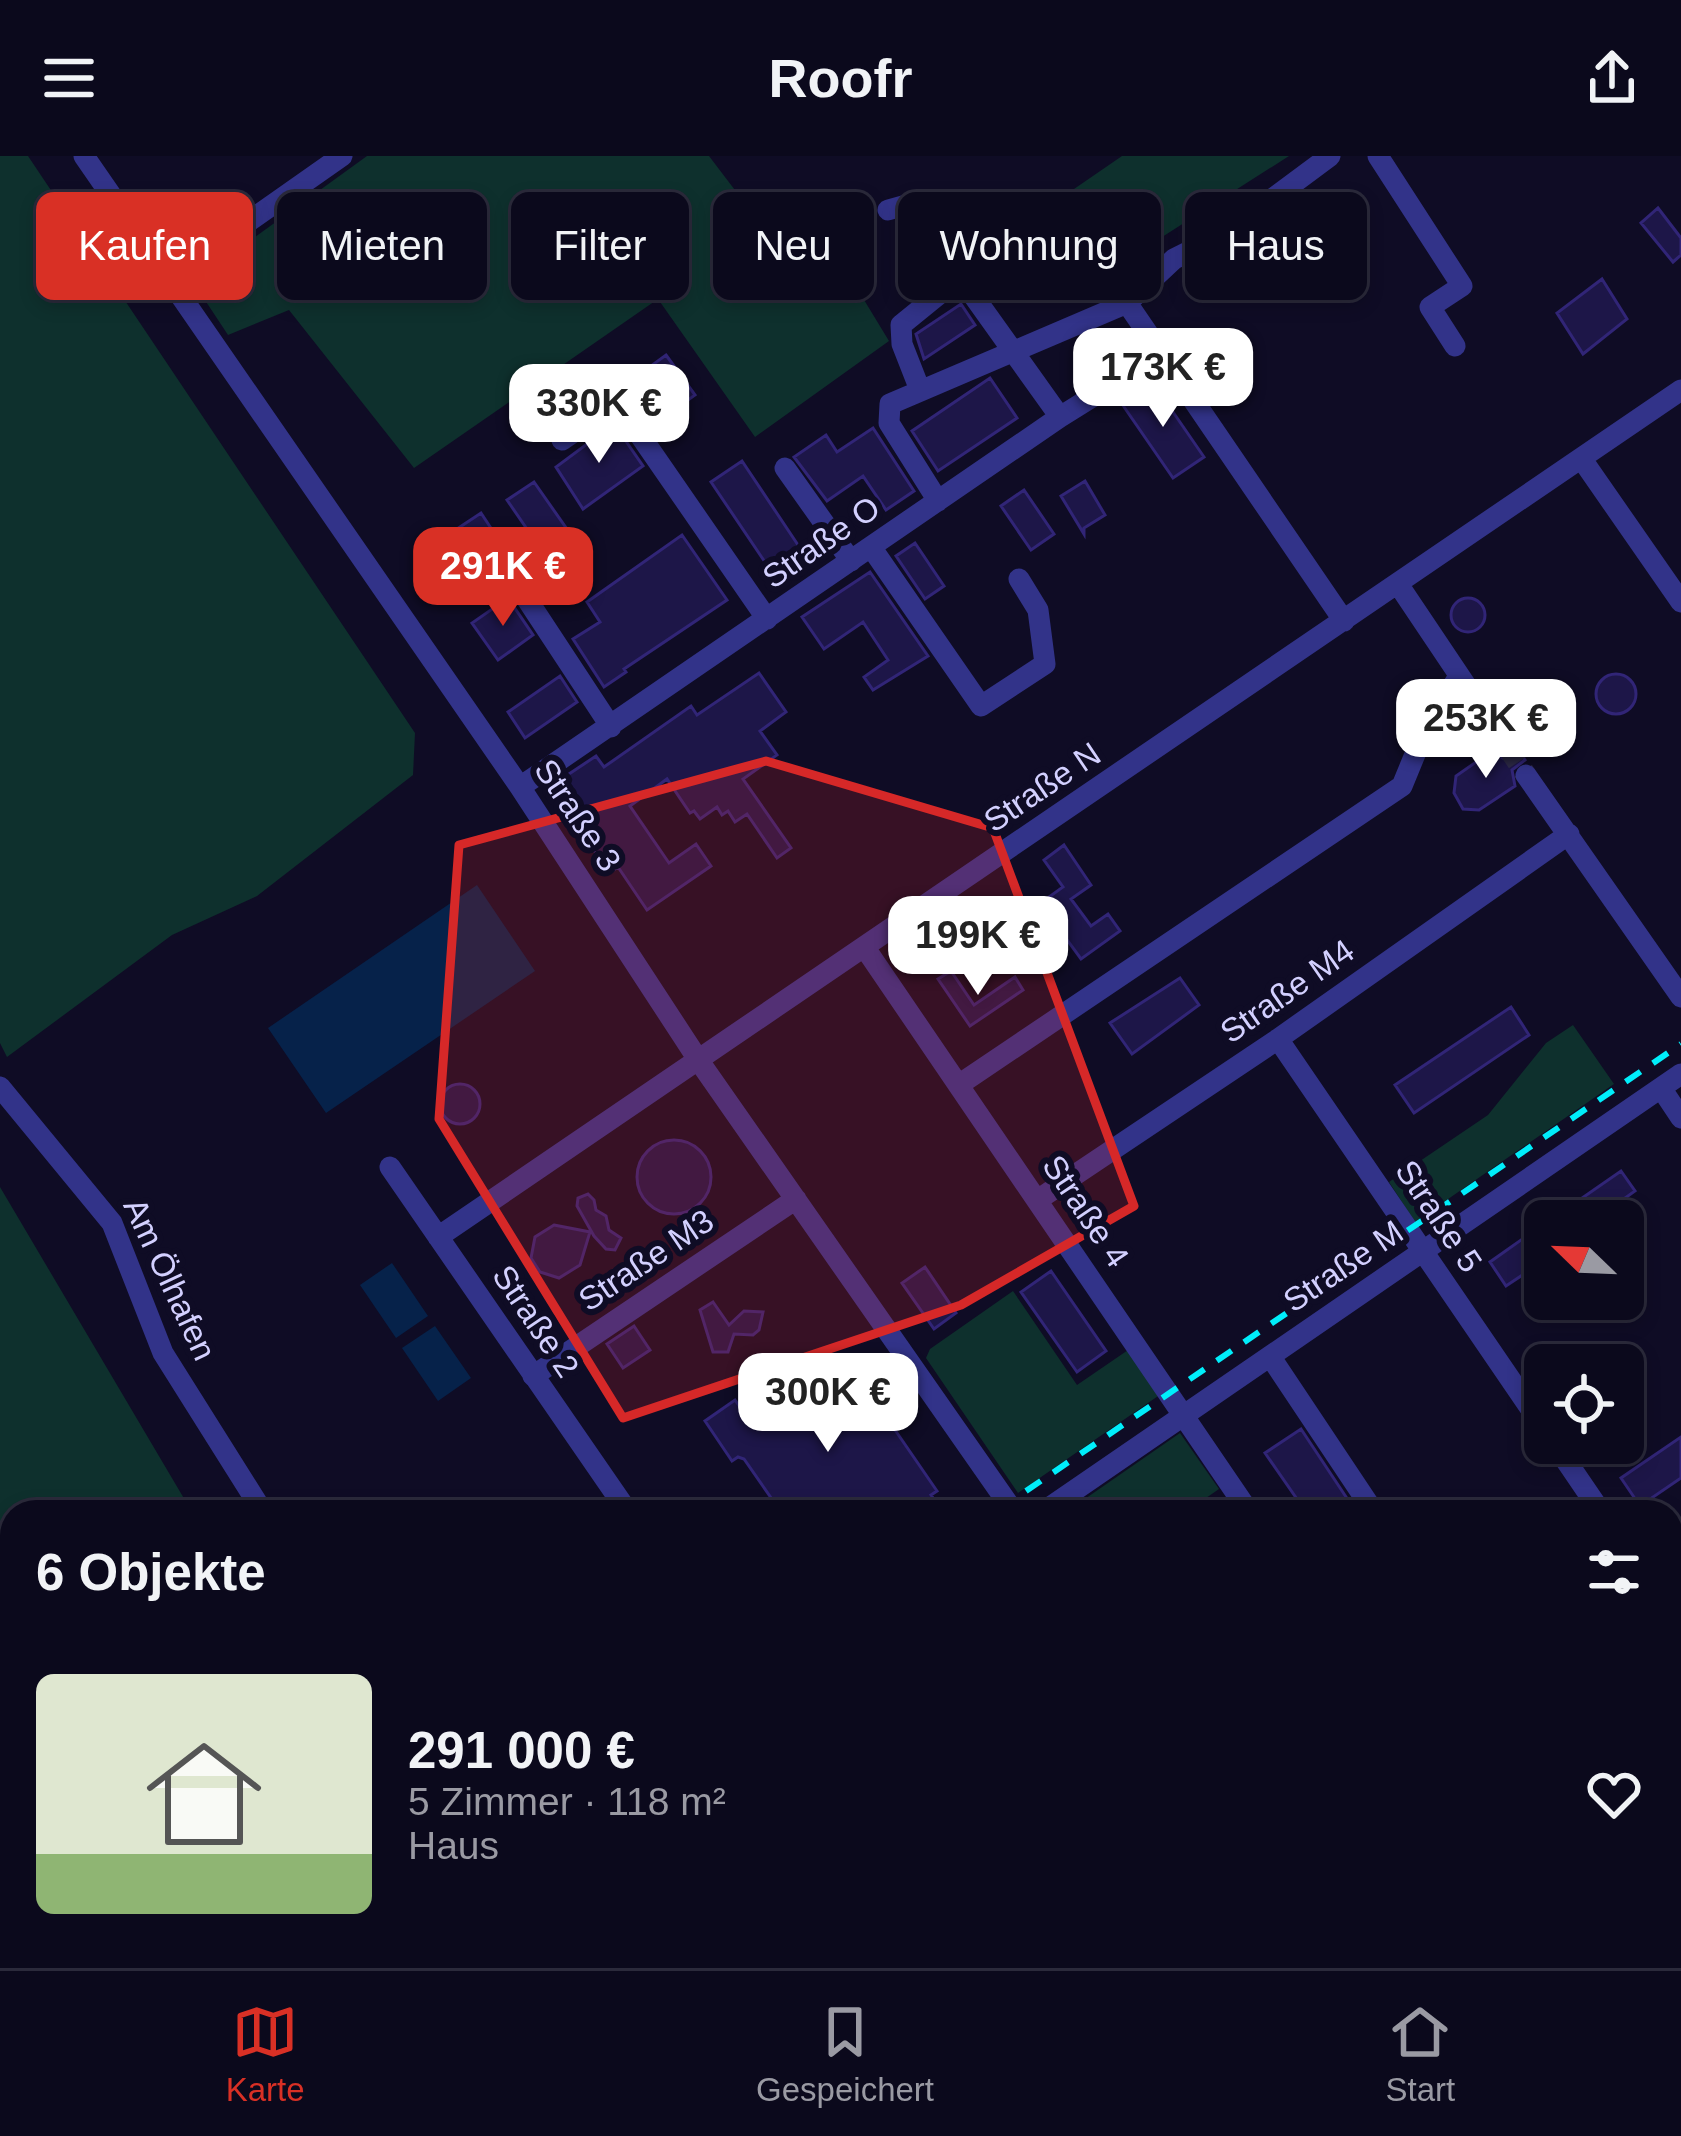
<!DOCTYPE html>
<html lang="de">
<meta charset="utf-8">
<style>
body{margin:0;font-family:Helvetica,sans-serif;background:#191729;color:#f1f3f6;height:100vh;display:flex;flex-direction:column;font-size:45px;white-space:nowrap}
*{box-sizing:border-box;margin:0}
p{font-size:39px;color:#9a9aa3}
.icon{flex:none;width:66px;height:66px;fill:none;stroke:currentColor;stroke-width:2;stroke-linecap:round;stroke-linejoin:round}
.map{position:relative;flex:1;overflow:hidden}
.panel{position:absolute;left:0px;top:1344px;width:1683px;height:468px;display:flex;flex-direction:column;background:#0b091c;border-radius:36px 36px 0 0;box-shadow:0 6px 18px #0003,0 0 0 3px #2b2a3b}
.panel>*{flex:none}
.top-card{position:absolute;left:36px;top:36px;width:1611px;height:108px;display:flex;gap:24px}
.needle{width:78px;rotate:293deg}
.controls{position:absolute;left:1524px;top:1044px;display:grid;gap:24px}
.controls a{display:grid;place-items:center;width:120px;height:120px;border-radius:18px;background:#0b091c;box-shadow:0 6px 18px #0003,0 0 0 3px #2b2a3b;font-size:60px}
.price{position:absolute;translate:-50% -102px;padding:0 27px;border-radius:24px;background:#fff;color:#222;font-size:39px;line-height:78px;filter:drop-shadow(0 3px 6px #0008)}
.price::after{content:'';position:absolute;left:50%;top:72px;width:36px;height:27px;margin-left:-18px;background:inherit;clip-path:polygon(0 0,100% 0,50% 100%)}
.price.selected{background:#d93025;color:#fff}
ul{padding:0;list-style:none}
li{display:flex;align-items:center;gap:36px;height:300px;padding:0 36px}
li span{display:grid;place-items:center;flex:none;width:336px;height:240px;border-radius:18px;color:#555}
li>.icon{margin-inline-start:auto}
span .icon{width:144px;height:144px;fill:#fffc;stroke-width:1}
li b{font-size:51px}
h2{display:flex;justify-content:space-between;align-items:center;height:144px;padding:0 36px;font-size:51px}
.pill{padding:0 42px;border-radius:18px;background:#0b091c;box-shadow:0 6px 18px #0003,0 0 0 3px #2b2a3b;font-size:42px;line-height:108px}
.pill.selected{background:#d93025;color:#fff}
header{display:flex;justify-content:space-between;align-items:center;height:156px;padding:0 36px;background:#0b091c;font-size:54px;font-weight:600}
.tabs{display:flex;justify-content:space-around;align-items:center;height:168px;border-top:3px solid #2b2a3b;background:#0b091c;font-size:33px;color:#9a9aa3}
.tabs a{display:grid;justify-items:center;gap:6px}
.tabs .selected{color:#d93025}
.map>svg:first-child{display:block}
.green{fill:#0e302d}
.water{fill:#06224a}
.building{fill:#1d1648;stroke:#312577;stroke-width:3}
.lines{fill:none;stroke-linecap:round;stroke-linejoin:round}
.minor-tunnel{stroke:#2c2946;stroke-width:21;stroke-dasharray:21 10;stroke-linecap:butt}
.minor{stroke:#323389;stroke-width:21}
.rail{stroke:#00eefb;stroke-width:6;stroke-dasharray:18 15;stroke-linecap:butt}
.marked{fill:#d62828;fill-opacity:0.2;stroke:#d62828;stroke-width:9;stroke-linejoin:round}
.labels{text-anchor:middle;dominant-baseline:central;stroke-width:12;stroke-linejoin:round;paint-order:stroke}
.street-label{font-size:33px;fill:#d3d0ff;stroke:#0f0c25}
</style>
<header><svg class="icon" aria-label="menu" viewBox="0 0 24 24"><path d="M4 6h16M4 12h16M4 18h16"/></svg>Roofr<svg class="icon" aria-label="share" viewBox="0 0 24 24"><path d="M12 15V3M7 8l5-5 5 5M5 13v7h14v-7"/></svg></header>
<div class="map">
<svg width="1681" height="1812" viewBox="0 0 1681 1812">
<rect width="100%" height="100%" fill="#0f0c25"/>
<!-- green -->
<path class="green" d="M 0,0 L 28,0 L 415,577 L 413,619 L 257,740 L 172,779 L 7,901 L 0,887 Z
M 367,0 L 709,0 L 814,138 L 855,129 L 889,185 L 755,281 L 658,143 L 414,312 L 289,154 L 228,179 L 193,126 Z
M 1122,0 L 1289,0 L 1112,113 L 1074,33 Z
M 1573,869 L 1614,928 L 1415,1066 L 1389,1026 L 1488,959 L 1546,887 Z
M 0,1031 L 192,1356 L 12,1356 L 12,1675 L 0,1659 Z
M 1013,1135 L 1077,1229 L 1131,1192 L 1161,1238 L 1018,1337 L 926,1202 L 930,1193 Z
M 1180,1277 L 1219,1333 L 1186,1356 L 1066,1356 Z
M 102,1800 L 327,1800 L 312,1812 L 110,1812 Z
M 398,1800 L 530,1800 L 540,1812 L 407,1812 Z
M 1397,1800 L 1534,1800 L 1515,1812 L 1405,1812 Z"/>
<!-- water -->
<path class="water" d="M 477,729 L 535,815 L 326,957 L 268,872 Z
M 392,1107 L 428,1160 L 396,1182 L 360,1129 Z
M 435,1170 L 471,1222 L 438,1245 L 402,1192 Z"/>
<!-- building -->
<path class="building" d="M 1658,52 L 1681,82 L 1681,99 L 1673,106 L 1641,67 Z
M 1602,123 L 1627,163 L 1583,198 L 1557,157 Z
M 961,148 L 975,169 L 924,203 L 916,178 Z
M 666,199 L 695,239 L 673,255 L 644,215 Z
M 990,222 L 1017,262 L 938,315 L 912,275 Z
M 1153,227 L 1204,301 L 1173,322 L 1122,248 Z
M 614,268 L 643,310 L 583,353 L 556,311 Z
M 873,272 L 914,335 L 886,354 L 863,320 L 827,345 L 794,301 L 826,279 L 837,296 Z
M 742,305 L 800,392 L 769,412 L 711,326 Z
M 1085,325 L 1105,359 L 1084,372 L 1084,378 L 1061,340 Z
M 534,326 L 576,386 L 549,405 L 507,344 Z
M 1024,334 L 1054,378 L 1031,394 L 1001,350 Z
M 481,357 L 506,395 L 482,411 L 457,373 Z
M 682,379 L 727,444 L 624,513 L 626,516 L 604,531 L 573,483 L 600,466 L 587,446 Z
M 915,387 L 944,430 L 925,443 L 896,400 Z
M 870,416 L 928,500 L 873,534 L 864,521 L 888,504 L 863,466 L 824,493 L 802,461 Z
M1451 459a17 17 0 1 1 34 0a17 17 0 1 1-34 0Z
M 508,442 L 533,479 L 498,504 L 472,467 Z
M 759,517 L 786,556 L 760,575 L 777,599 L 743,623 L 791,692 L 777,702 L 747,658 L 735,666 L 728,655 L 722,659 L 717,651 L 700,663 L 694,655 L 690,657 L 667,623 L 630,650 L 669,707 L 696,688 L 711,710 L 647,754 L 618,711 L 609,717 L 551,630 L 596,600 L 604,611 L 691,550 L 697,559 Z
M1596 538a20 20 0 1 1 40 0a20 20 0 1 1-40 0Z
M 560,520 L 577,546 L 525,582 L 508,556 Z
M 1492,595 L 1506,604 L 1519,596 L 1525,604 L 1512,614 L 1515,630 L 1479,654 L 1463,653 L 1454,637 L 1456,620 Z
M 1064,689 L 1091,729 L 1071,743 L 1091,770 L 1108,758 L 1120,775 L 1081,803 L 1068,785 L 1036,809 L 1009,770 L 1063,731 L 1044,704 Z
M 951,815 L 974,849 L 1015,821 L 1023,834 L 970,870 L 938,823 Z
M 1180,822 L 1199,849 L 1132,898 L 1110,867 Z
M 1511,851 L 1529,879 L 1414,957 L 1395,929 Z
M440 948a20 20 0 1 1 40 0a20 20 0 1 1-40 0Z
M637 1021a37 37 0 1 1 74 0a37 37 0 1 1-74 0Z
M 1621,1015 L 1635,1035 L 1593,1065 L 1549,1065 Z
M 588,1038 L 594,1044 L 596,1054 L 606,1060 L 609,1074 L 621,1082 L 615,1094 L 606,1093 L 594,1080 L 577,1050 L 578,1042 Z
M 1545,1067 L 1545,1104 L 1506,1130 L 1490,1106 Z
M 554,1069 L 590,1076 L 580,1109 L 559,1122 L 540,1116 L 531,1102 L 535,1081 Z
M 925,1111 L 956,1157 L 934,1173 L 902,1127 Z
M 1051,1115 L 1106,1195 L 1077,1216 L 1021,1136 Z
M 713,1146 L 729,1169 L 744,1155 L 763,1156 L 759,1174 L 753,1179 L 734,1178 L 728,1196 L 713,1196 L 700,1154 Z
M 634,1170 L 650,1194 L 623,1212 L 607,1188 Z
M 851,1210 L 937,1335 L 931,1339 L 943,1356 L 781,1356 L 744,1303 L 738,1301 L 732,1305 L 705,1265 L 735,1244 L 743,1255 L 755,1247 L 758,1252 L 771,1243 L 790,1271 L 836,1239 L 828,1226 Z
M 1301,1273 L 1356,1356 L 1306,1356 L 1265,1297 Z
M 1681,1281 L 1681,1322 L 1640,1350 L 1621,1322 Z"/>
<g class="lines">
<!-- minor-tunnel -->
<path class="minor-tunnel" d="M 1506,589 L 1526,619"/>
<!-- minor -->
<path class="minor" d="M 84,0 L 520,631 L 699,905 L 1014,1356
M 1378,0 L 1462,130 L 1430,151 L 1455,190
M 888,54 L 924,44 L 960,121 L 1060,261
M 168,122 L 342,0
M 1127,147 L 1344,465
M 920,234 L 902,188 L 901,169 L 960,121
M 562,284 L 617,246 L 767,463
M 1581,302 L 1681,446
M 785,312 L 851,405
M 938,345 L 889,267 L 890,248 L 1127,147 L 1174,103 L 1228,76 L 1330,0
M 871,391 L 981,550 L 1045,508 L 1038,454 L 1019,423
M 513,422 L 611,571
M 1398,428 L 1506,589
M 1526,619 L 1681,841
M 520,631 L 1060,261 L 1161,198
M 865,792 L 1249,1356
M 1278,883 L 1545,1274
M 960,928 L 1402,630 L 1425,574 L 1459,520
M 0,931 L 112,1067 L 163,1197 L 263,1356
M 1661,932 L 1681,962
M 390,1011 L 628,1356
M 1039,1043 L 1278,883 L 1569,678
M 438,1081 L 1681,234
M 1270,1200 L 1374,1356
M 533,1220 L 796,1043
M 1554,1287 L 1601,1356
M 1043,1356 L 1681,918
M 1671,1403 L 1681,1397
M 1671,1459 L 1681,1474
M 582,1800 L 590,1812
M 936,1800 L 944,1812
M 1316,1800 L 1324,1812
M 1554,1800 L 1562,1812
M 1070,1812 L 1088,1800"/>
<!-- rail -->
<path class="rail" d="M 1026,1335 L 1681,888"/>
</g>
<!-- marked area -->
<path class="marked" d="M 766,605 L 993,672 L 1134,1050 L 961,1149 L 623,1262 L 439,963 L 459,689 Z"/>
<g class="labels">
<!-- street labels -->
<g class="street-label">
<text transform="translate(821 386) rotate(-35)">Straße O</text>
<text transform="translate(1042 631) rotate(-34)">Straße N</text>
<text transform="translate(578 659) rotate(56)">Straße 3</text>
<text transform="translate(1287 835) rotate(-35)">Straße M4</text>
<text transform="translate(1086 1055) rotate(56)">Straße 4</text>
<text transform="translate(1439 1060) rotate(56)">Straße 5</text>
<text transform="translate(646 1104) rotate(-34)">Straße M3</text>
<text transform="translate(1343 1110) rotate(-34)">Straße M</text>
<text transform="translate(170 1123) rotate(65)">Am Ölhafen</text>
<text transform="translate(536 1165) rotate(56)">Straße 2</text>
</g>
</g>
</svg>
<div class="controls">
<a><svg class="needle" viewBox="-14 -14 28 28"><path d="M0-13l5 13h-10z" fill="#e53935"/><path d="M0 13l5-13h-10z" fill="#9a9aa3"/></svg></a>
<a><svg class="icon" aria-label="locate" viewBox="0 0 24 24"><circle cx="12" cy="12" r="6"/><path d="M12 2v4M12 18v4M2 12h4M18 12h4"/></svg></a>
</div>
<b class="price" style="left:1163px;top:274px">173K €</b>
<b class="price" style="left:599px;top:310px">330K €</b>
<b class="price selected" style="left:503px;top:473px">291K €</b>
<b class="price" style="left:1486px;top:625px">253K €</b>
<b class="price" style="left:978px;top:842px">199K €</b>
<b class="price" style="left:828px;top:1299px">300K €</b>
<div class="top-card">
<a class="pill selected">Kaufen</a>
<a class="pill">Mieten</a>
<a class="pill">Filter</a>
<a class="pill">Neu</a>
<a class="pill">Wohnung</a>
<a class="pill">Haus</a>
</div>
<section class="panel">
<h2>6 Objekte<svg class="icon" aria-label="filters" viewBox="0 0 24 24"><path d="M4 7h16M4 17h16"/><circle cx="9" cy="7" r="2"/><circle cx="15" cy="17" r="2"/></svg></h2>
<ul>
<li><span style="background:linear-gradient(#dfe7d0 75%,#8fb573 0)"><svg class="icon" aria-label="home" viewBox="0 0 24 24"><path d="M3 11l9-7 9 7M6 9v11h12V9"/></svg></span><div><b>291 000 €</b><p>5 Zimmer · 118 m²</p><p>Haus</p></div><svg class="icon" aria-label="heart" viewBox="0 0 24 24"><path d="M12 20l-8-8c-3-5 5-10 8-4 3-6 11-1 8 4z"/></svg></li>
</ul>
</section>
</div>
<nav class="tabs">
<a class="selected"><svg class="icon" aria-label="map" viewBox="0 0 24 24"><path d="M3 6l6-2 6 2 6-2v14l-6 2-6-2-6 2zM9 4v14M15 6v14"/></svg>Karte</a>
<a><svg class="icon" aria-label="saved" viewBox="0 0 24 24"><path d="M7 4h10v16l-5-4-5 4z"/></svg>Gespeichert</a>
<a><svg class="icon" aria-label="home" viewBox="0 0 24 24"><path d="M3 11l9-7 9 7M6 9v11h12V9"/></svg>Start</a>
</nav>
